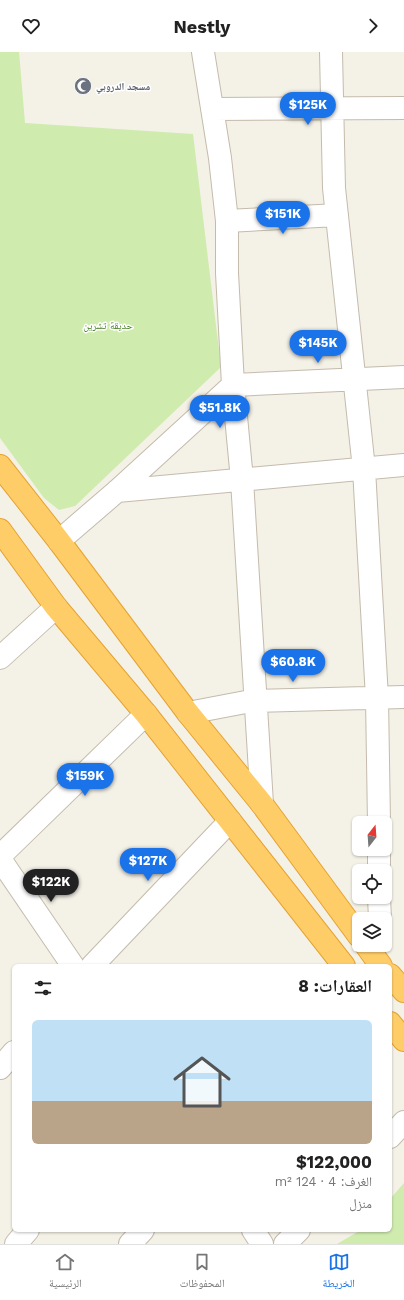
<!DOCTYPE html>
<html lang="ar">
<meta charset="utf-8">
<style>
body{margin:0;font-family:"Work Sans","Noto Naskh Arabic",sans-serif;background:#f2f2f2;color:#222;direction:rtl;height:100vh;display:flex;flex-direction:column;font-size:15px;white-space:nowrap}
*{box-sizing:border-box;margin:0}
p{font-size:13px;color:#767676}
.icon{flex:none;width:22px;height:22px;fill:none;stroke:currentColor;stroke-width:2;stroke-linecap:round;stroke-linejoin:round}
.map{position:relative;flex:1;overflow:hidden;direction:ltr}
.details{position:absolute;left:12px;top:912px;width:380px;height:268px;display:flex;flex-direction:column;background:#fff;border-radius:6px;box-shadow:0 1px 3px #0004;direction:rtl}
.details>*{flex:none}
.needle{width:26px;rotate:17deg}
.tools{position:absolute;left:352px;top:764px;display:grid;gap:8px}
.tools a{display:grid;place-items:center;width:40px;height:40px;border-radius:6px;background:#fff;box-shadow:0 1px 3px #0004;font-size:20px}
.price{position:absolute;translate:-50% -34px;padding:0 9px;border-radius:14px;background:#1a73e8;color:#fff;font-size:13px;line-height:26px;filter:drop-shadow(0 1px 2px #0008)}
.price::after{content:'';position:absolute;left:50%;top:24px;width:12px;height:9px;margin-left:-6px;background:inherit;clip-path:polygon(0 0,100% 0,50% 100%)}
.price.current{background:#222;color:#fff}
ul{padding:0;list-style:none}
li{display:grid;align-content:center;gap:8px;height:212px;padding:0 20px}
li span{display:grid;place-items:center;height:124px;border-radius:6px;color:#555}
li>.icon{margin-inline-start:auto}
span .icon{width:72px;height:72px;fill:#fffc;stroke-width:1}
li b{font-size:17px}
h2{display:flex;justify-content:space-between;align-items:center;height:48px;padding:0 20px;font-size:17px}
header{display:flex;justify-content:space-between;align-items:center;height:52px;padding:0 20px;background:#fff;font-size:18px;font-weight:700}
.tab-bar{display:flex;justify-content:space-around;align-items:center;height:56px;border-top:1px solid #e0e0e0;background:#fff;font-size:11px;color:#767676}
.tab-bar a{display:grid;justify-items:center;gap:2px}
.tab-bar .current{color:#1a73e8}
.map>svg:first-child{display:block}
.green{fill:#cfebae}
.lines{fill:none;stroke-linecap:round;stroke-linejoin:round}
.minor-casing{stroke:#c4bbac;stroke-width:24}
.highway-casing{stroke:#e5a331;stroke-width:24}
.minor{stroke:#fff;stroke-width:22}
.highway{stroke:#ffcd68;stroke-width:22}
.labels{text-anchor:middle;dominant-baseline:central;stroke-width:3;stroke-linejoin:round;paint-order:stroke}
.worship-label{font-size:10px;font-weight:bold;fill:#5b616d;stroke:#fff;text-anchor:start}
.park-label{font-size:10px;fill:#477d26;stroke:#fff}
</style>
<header><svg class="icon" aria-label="forward" viewBox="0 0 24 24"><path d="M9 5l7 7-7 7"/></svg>Nestly<svg class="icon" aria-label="heart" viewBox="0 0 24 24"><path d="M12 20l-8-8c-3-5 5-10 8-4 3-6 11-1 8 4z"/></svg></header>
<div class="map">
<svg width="404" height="1192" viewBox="0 0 404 1192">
<rect width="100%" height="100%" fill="#f4f1e7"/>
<!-- green -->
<path class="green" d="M 0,0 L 19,0 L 25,71 L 193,82 L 221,315 L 75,454 L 59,458 L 44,446 L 0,386 Z
M 404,1131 L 404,1192 L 337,1192 L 361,1178 L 390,1178 L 390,1147 Z"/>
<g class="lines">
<defs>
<path id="minor" d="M 203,0 L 220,106 L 227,169 L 227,221 L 233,333 L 242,428 L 262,752
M 331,0 L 334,136 L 364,417 L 377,646 L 379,771
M 212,57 L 404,56
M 227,169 L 337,163
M 117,439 L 404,413
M 59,489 L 117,439 L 233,333 L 404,325
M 0,606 L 56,555
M 188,661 L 251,649 L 404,645
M 379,797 L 379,819
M 0,804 L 146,662
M 0,807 L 73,914
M 379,845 L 380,867
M 92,914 L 230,769
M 0,1016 L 14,1000
M 390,1085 L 404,1070
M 253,1178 L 262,1192
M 16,1192 L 28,1178
M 130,1192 L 143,1178
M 285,1192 L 299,1178"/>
<path id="highway" d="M 0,414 L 59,489 L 188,661 L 262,752 L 359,884
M 0,478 L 56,555 L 146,662 L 344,914
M 366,893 L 381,914
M 390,923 L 404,939
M 390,971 L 404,988"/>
</defs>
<!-- minor casing -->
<use href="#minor" class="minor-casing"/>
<!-- highway casing -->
<use href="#highway" class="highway-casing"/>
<!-- minor -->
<use href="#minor" class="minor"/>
<!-- highway -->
<use href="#highway" class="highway"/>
</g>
<!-- icons -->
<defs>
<symbol id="mosque-disc" viewBox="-11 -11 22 22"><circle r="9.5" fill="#6b7280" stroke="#fff"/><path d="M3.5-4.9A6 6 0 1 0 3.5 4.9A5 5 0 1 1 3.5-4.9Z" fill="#fff"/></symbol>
</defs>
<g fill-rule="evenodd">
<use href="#mosque-disc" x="73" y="24" width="20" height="20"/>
</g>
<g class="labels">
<!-- worship labels -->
<g class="worship-label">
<text x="96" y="34">مسجد الدروبي</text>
</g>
<!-- park labels -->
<g class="park-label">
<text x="108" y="273">حديقة تشرين</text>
</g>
</g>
</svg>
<div class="tools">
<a><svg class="needle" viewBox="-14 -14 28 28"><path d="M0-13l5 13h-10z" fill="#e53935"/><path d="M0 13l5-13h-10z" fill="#767676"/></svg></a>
<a><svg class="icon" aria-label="locate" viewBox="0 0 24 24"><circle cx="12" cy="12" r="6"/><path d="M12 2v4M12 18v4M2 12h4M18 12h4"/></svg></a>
<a><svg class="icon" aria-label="layers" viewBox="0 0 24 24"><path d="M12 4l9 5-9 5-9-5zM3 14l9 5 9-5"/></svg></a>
</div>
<b class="price" style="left:308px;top:74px">$125K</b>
<b class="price" style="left:283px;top:183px">$151K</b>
<b class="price" style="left:318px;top:312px">$145K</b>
<b class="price" style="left:220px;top:377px">$51.8K</b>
<b class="price" style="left:293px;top:631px">$60.8K</b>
<b class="price" style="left:85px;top:745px">$159K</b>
<b class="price" style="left:148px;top:830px">$127K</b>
<b class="price current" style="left:51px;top:851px">$122K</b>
<section class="details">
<h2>العقارات: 8<svg class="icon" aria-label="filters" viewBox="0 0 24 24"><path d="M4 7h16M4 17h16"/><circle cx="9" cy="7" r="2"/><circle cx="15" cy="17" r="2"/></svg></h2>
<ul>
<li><span style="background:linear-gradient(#bfe0f5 65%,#b9a48a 0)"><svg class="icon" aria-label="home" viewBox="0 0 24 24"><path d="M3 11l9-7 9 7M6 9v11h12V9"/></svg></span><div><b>$122,000</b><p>الغرف: 4 · 124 m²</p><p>منزل</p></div></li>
</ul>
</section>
</div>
<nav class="tab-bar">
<a class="current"><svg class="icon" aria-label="map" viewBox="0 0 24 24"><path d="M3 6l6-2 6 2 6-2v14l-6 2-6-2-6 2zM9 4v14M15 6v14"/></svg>الخريطة</a>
<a><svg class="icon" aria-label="saved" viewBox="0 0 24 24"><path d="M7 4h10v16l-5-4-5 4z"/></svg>المحفوظات</a>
<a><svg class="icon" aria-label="home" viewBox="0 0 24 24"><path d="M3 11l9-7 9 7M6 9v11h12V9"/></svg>الرئيسية</a>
</nav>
